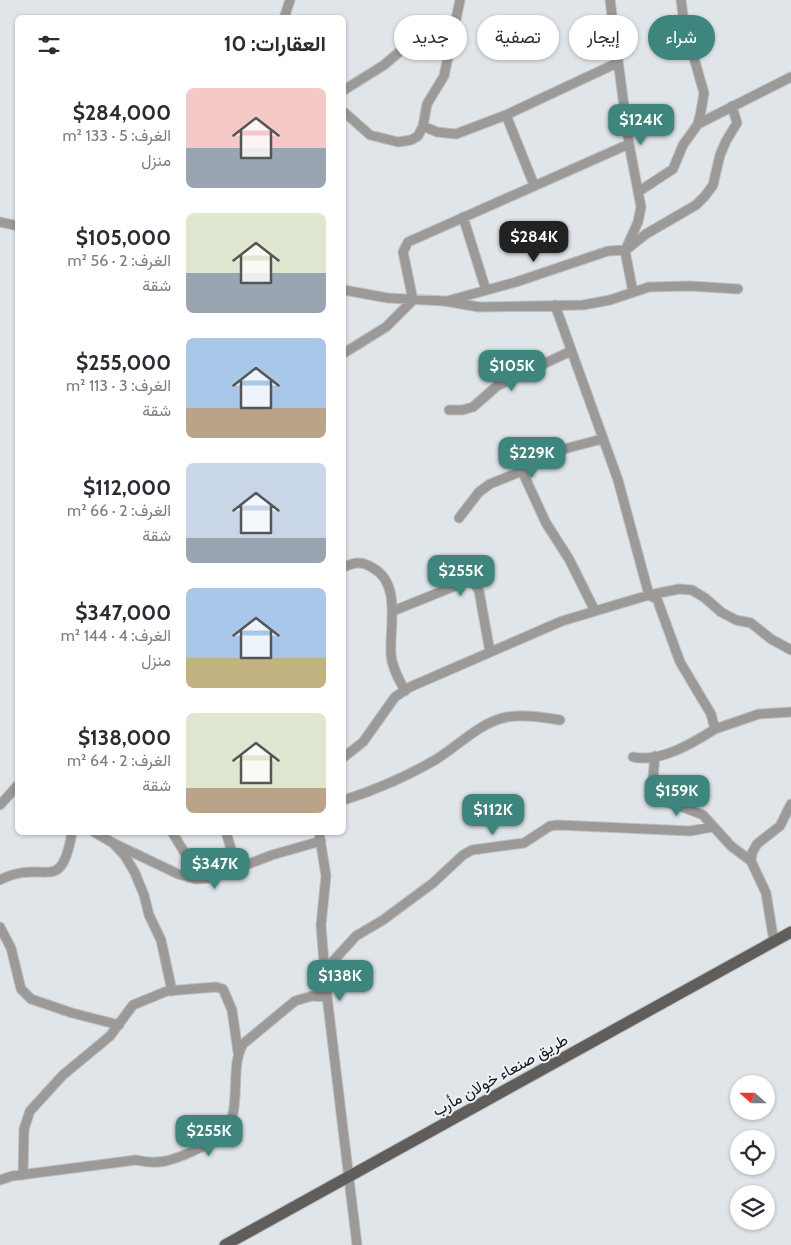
<!DOCTYPE html>
<html lang="ar">
<meta charset="utf-8">
<style>
body{margin:0;font-family:Cabin,Vazirmatn,sans-serif;background:#f7f7f7;color:#2b2b33;direction:rtl;height:100vh;display:flex;flex-direction:column;font-size:19px;white-space:nowrap}
*{box-sizing:border-box;margin:0}
p{font-size:16px;color:#7c7c81}
.icon{flex:none;width:28px;height:28px;fill:none;stroke:currentColor;stroke-width:2;stroke-linecap:round;stroke-linejoin:round}
.map{position:relative;flex:1;overflow:hidden;direction:ltr}
.details{position:absolute;left:15px;top:15px;width:331px;height:820px;display:flex;flex-direction:column;background:#fff;border-radius:8px;box-shadow:0 1px 4px #0004;direction:rtl}
.details>*{flex:none}
.banner{position:absolute;left:361px;top:15px;width:354px;height:45px;direction:rtl;display:flex;gap:10px}
.needle{width:32px;rotate:291deg}
.controls{position:absolute;left:730px;top:1075px;display:grid;gap:10px}
.controls a{display:grid;place-items:center;width:45px;height:45px;border-radius:50%;background:#fff;box-shadow:0 1px 4px #0004;font-size:25px}
.price{position:absolute;translate:-50% -42px;padding:0 11px;border-radius:10px;background:#3e857e;color:#fff;font-size:16px;line-height:32px;filter:drop-shadow(0 1px 2px #0008)}
.price::after{content:'';position:absolute;left:50%;top:30px;width:15px;height:11px;margin-left:-8px;background:inherit;clip-path:polygon(0 0,100% 0,50% 100%)}
.price.active{background:#222;color:#fff}
ul{padding:0;list-style:none}
li{display:flex;align-items:center;gap:15px;height:125px;padding:0 20px}
li span{display:grid;place-items:center;flex:none;width:140px;height:100px;border-radius:8px;color:#555}
li>.icon{margin-inline-start:auto}
span .icon{width:60px;height:60px;fill:#fffc;stroke-width:1}
li b{font-size:21px}
h2{display:flex;justify-content:space-between;align-items:center;height:60px;padding:0 20px;font-size:21px}
.chip{padding:0 18px;border-radius:22px;background:#fff;box-shadow:0 1px 4px #0004;font-size:18px;line-height:45px}
.chip.active{background:#3e857e;color:#fff}
.map>svg:first-child{display:block}
.lines{fill:none;stroke-linecap:round;stroke-linejoin:round}
.minor-casing{stroke:#bbc0c3;stroke-width:11}
.major-casing{stroke:#bbc0c3;stroke-width:13}
.minor{stroke:#9b9a98;stroke-width:9}
.major{stroke:#605d5a;stroke-width:11}
.labels{text-anchor:middle;dominant-baseline:central;stroke-width:4;stroke-linejoin:round;paint-order:stroke}
.street-label{font-size:16px;fill:#131516;stroke:#edf2f6}
</style>
<div class="map">
<svg width="791" height="1245" viewBox="0 0 791 1245">
<rect width="100%" height="100%" fill="#e0e5e9"/>
<g class="lines">
<defs>
<path id="minor" d="M 610,0 L 629,144 L 641,207 L 638,222 L 625,251 L 633,292
M 284,18 L 290,0
M 344,90 L 384,65 L 417,37 L 453,28
M 344,112 L 370,135 L 398,142 L 411,140 L 418,136 L 423,126 L 427,104 L 444,76 L 460,0
M 506,115 L 534,185
M 698,124 L 791,77
M 423,126 L 437,132 L 456,134 L 506,115 L 617,63
M 638,192 L 673,169 L 683,145 L 698,124 L 701,111 L 704,93 L 684,23 L 681,0
M 463,217 L 486,290
M 0,222 L 18,226
M 344,290 L 388,298 L 444,301 L 479,307 L 583,305 L 610,300 L 649,287 L 690,286 L 738,289
M 447,301 L 516,282 L 608,251 L 626,250 L 646,234 L 696,205 L 705,196 L 713,185 L 720,155 L 726,141 L 737,123 L 732,106
M 555,305 L 618,480 L 649,595 L 679,589 L 692,590 L 705,598 L 721,612 L 736,620 L 751,623 L 771,639 L 791,650
M 344,353 L 386,327 L 413,300 L 403,252 L 408,242 L 629,144
M 449,410 L 462,410 L 473,407 L 497,386 L 571,351
M 522,471 L 546,523 L 569,559 L 595,611
M 459,518 L 479,492 L 490,484 L 522,471 L 564,449 L 602,439
M 344,567 C 355,562 362,561 373,568 C 402,584 389,628 391,655 C 392,668 399,679 405,691
M 393,611 L 465,582 C 473,582 476,585 479,591 L 490,652
M 655,756 L 652,788 L 655,799 L 680,806 L 703,815 L 731,846 L 751,861
M 344,757 L 363,742 L 395,697 L 410,687 L 562,621 L 649,595 L 657,599 L 680,662 L 711,714 L 715,729 L 759,714 L 791,712
M 633,757 C 660,763 693,743 715,729
M 344,800 C 375,790 406,777 435,760 C 457,747 480,722 507,717 C 524,714 543,717 560,720
M 0,805 L 18,785
M 94,832 L 113,843 L 125,856 L 135,873 L 144,895 L 149,915 L 161,940 L 172,991
M 172,832 L 189,860 L 196,879
M 226,832 L 237,869
M 319,832 L 326,876 L 321,925 L 326,988 L 357,1245
M 113,843 L 178,874 L 196,879 L 212,878 L 272,855 L 321,841
M 0,880 C 44,857 61,898 72,832
M 0,927 L 11,948 L 21,989 L 31,999 L 72,1013 L 119,1025
M 774,942 L 766,893 L 751,861 L 752,853 L 757,844 L 780,826 L 791,804
M 324,971 L 356,936 L 383,920 L 433,883 L 463,855 L 472,850 L 524,843 L 550,826 L 558,825 L 690,831 L 712,827
M 23,1175 L 24,1129 L 30,1111 L 63,1075 L 110,1036 L 133,1005 L 167,991 L 216,987 L 223,989 L 232,1010 L 238,1052
M 0,1180 L 12,1176 L 136,1160 C 158,1165 171,1161 191,1152 C 199,1148 208,1145 216,1140 C 247,1121 227,1071 243,1044 L 295,1001 L 312,996 L 327,997"/>
<path id="major" d="M 225,1245 L 791,932"/>
</defs>
<!-- minor casing -->
<use href="#minor" class="minor-casing"/>
<!-- major casing -->
<use href="#major" class="major-casing"/>
<!-- minor -->
<use href="#minor" class="minor"/>
<!-- major -->
<use href="#major" class="major"/>
</g>
<g class="labels">
<!-- street labels -->
<g class="street-label">
<text transform="translate(500 1075) rotate(-29)">طريق صنعاء خولان مأرب</text>
</g>
</g>
</svg>
<div class="controls">
<a><svg class="needle" viewBox="-14 -14 28 28"><path d="M0-13l5 13h-10z" fill="#e53935"/><path d="M0 13l5-13h-10z" fill="#7c7c81"/></svg></a>
<a><svg class="icon" aria-label="locate" viewBox="0 0 24 24"><circle cx="12" cy="12" r="6"/><path d="M12 2v4M12 18v4M2 12h4M18 12h4"/></svg></a>
<a><svg class="icon" aria-label="layers" viewBox="0 0 24 24"><path d="M12 4l9 5-9 5-9-5zM3 14l9 5 9-5"/></svg></a>
</div>
<b class="price" style="left:641px;top:146px">$124K</b>
<b class="price active" style="left:534px;top:263px">$284K</b>
<b class="price" style="left:512px;top:392px">$105K</b>
<b class="price" style="left:532px;top:479px">$229K</b>
<b class="price" style="left:461px;top:597px">$255K</b>
<b class="price" style="left:677px;top:817px">$159K</b>
<b class="price" style="left:493px;top:836px">$112K</b>
<b class="price" style="left:215px;top:890px">$347K</b>
<b class="price" style="left:340px;top:1002px">$138K</b>
<b class="price" style="left:209px;top:1157px">$255K</b>
<div class="banner">
<a class="chip active">شراء</a>
<a class="chip">إيجار</a>
<a class="chip">تصفية</a>
<a class="chip">جديد</a>
</div>
<section class="details">
<h2>العقارات: 10<svg class="icon" aria-label="filters" viewBox="0 0 24 24"><path d="M4 7h16M4 17h16"/><circle cx="9" cy="7" r="2"/><circle cx="15" cy="17" r="2"/></svg></h2>
<ul>
<li><span style="background:linear-gradient(#f6c9c9 60%,#9aa5b1 0)"><svg class="icon" aria-label="home" viewBox="0 0 24 24"><path d="M3 11l9-7 9 7M6 9v11h12V9"/></svg></span><div><b>$284,000</b><p>الغرف: 5 · 133 m²</p><p>منزل</p></div></li>
<li><span style="background:linear-gradient(#dfe7d0 60%,#9aa5b1 0)"><svg class="icon" aria-label="home" viewBox="0 0 24 24"><path d="M3 11l9-7 9 7M6 9v11h12V9"/></svg></span><div><b>$105,000</b><p>الغرف: 2 · 56 m²</p><p>شقة</p></div></li>
<li><span style="background:linear-gradient(#a9c7e8 70%,#b9a48a 0)"><svg class="icon" aria-label="home" viewBox="0 0 24 24"><path d="M3 11l9-7 9 7M6 9v11h12V9"/></svg></span><div><b>$255,000</b><p>الغرف: 3 · 113 m²</p><p>شقة</p></div></li>
<li><span style="background:linear-gradient(#c9d6e8 75%,#9aa5b1 0)"><svg class="icon" aria-label="home" viewBox="0 0 24 24"><path d="M3 11l9-7 9 7M6 9v11h12V9"/></svg></span><div><b>$112,000</b><p>الغرف: 2 · 66 m²</p><p>شقة</p></div></li>
<li><span style="background:linear-gradient(#a9c7e8 70%,#c2b280 0)"><svg class="icon" aria-label="home" viewBox="0 0 24 24"><path d="M3 11l9-7 9 7M6 9v11h12V9"/></svg></span><div><b>$347,000</b><p>الغرف: 4 · 144 m²</p><p>منزل</p></div></li>
<li><span style="background:linear-gradient(#dfe7d0 75%,#b9a48a 0)"><svg class="icon" aria-label="home" viewBox="0 0 24 24"><path d="M3 11l9-7 9 7M6 9v11h12V9"/></svg></span><div><b>$138,000</b><p>الغرف: 2 · 64 m²</p><p>شقة</p></div></li>
</ul>
</section>
</div>
